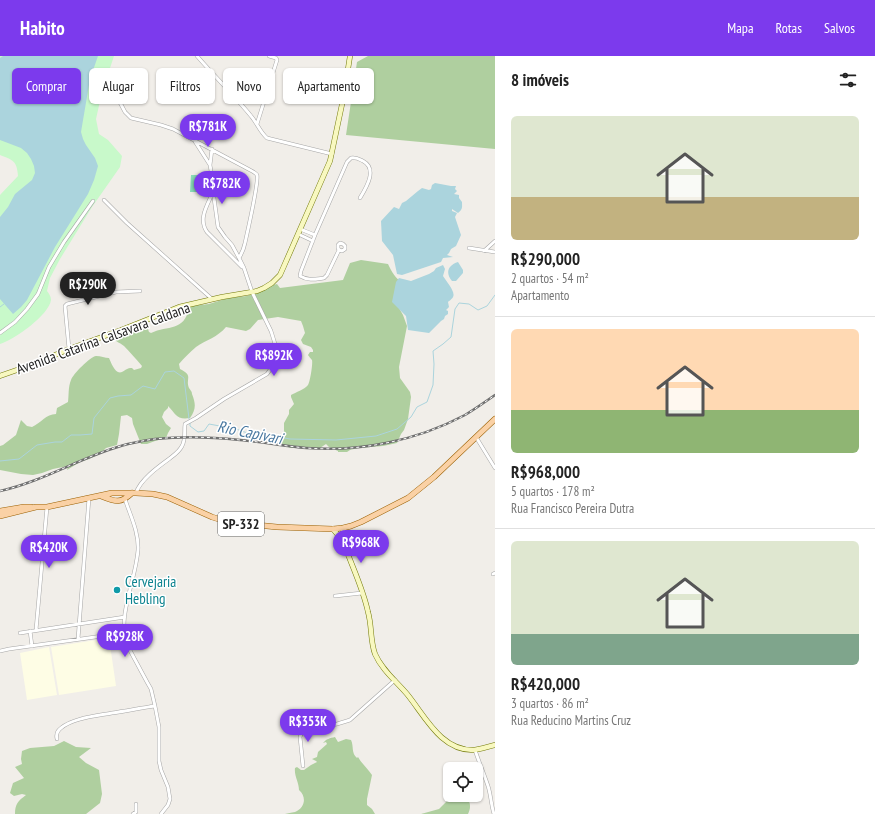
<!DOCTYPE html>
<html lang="pt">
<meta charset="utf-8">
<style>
body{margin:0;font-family:"PT Sans Narrow",sans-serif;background:#f6f6f6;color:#222;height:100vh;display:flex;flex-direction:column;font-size:15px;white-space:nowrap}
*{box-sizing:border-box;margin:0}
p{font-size:13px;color:#767676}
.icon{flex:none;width:22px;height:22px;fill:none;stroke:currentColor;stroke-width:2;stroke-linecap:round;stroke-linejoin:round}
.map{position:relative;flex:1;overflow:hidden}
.panel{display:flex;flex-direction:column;background:#fff;width:380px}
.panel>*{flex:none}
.guide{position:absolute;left:12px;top:12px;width:380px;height:36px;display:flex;gap:8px}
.tools{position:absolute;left:443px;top:706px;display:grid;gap:8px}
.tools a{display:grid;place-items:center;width:40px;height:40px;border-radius:6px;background:#fff;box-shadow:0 1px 3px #0004;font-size:20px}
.price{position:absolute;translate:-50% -34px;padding:0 9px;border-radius:14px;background:#7c3aed;color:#fff;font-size:13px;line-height:26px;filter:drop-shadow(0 1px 2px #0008)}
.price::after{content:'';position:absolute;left:50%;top:24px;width:12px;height:9px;margin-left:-6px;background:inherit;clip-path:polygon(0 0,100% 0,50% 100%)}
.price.current{background:#222;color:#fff}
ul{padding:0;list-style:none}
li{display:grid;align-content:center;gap:8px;height:212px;padding:0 16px}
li+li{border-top:1px solid #e0e0e0}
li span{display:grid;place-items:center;height:124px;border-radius:6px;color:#555}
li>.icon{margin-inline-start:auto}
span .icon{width:72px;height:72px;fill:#fffc;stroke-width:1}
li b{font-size:17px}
h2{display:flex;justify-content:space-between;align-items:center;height:48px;padding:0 16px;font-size:17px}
.chip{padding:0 14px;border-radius:6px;background:#fff;box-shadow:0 1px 3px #0004;font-size:14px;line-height:36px}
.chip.current{background:#7c3aed;color:#fff}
header{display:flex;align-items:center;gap:24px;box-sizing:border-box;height:56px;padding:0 20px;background:#7c3aed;color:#fff}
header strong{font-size:19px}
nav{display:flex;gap:22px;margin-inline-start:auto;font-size:14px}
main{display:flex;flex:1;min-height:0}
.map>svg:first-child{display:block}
.education{fill:#fefde5}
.forest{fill:#afcf9f}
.park{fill:#c8f9ca}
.pitch{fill:#8addb9}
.water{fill:#abd4dd}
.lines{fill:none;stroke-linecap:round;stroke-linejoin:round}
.stream{stroke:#abd4dd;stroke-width:1}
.street-casing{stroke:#a6a6a6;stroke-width:4}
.secondary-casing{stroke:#727908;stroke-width:5.5}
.primary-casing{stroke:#9b6104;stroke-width:6}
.street{stroke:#fff;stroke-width:3}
.secondary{stroke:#f8f8c0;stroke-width:4.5}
.primary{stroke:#fad1a5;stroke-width:5}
.rail-casing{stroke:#707070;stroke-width:2.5}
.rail{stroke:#fff;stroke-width:1;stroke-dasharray:3;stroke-linecap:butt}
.culture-dot{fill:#0f9aa8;stroke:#fff;stroke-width:1.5}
.labels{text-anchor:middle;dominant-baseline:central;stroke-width:3;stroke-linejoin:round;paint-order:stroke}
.shield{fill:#fff;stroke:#646464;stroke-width:1}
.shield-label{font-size:14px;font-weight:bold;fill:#222}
.street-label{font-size:15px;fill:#222;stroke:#fff}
.culture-label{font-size:15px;fill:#0d838f;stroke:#fff;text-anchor:start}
.water-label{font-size:16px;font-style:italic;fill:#4978a0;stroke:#fff}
</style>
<header>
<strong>Habito</strong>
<nav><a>Mapa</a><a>Rotas</a><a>Salvos</a></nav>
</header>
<main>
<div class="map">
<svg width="495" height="758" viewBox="0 0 495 758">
<rect width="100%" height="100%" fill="#f1eee9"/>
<!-- education -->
<path class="education" d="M 109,582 L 116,630 L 59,639 L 51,591 Z
M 49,591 L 57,639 L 27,644 L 20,597 Z"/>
<!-- forest -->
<path class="forest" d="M 368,0 L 495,0 L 495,93 L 346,79 L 357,6 Z
M 361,204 L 388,208 C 392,216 395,222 402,226 L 399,252 L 403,259 L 407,270 L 399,311 L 400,322 L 410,336 L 411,341 L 408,363 L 404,374 L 401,378 L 397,387 L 383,390 L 358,392 L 350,394 L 347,396 L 338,396 L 338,395 L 329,391 L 326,388 L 320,392 L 317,393 L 308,392 L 290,392 L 281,387 L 280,385 L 280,382 L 284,376 L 284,367 L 289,358 L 289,354 L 294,348 L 291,341 L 291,339 C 296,336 304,334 308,329 C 310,326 313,308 312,304 C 311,303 308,299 308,299 L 310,296 L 313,296 L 313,294 L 311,291 L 303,288 L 301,284 L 305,277 L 303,270 L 301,265 L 278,261 L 258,264 L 250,273 L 246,275 L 226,271 C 218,281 206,284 196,291 C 190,296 184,302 179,308 L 180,313 C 194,320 185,322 189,332 C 190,334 192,335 192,338 C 196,348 196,354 190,362 C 176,364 176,358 168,350 L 168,352 L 164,356 L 162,361 L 166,368 L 171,372 L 168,377 L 166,382 L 155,385 L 147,388 L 141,388 L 133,368 L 132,362 L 127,359 L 121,360 L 119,378 L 117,389 L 106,392 L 100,398 L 89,403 L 80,406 L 67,414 L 68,410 L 53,413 L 42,417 L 33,419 L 21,418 L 0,414 L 0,390 L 3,389 L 16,379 L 21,364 L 27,370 L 32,371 C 41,367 46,358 56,358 L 57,352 L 68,346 C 69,339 68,331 71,324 C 73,318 90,301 96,300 C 101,300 105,302 109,302 C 111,306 115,319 122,316 C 126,314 127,312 132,312 L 134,314 L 141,312 L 142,310 C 136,303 130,296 124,290 C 119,286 115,286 112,280 C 119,277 137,269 145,271 C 148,271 148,273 149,276 L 151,277 C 168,269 184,276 189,252 L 192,250 L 209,248 L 228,242 L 247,240 L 257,236 L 266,231 L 277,228 L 280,232 L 343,224 L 350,207 Z
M 335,681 L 338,686 L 346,683 L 351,684 C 354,690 351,697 357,702 L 358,701 C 362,708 368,713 372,719 L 367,743 L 367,749 L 372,753 L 375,758 L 285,758 C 288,757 291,757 295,756 C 305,752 307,741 299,734 C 299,726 294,720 295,712 L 297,711 L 301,714 L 304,714 L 311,709 L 317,706 L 316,705 L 312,703 L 317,701 L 318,696 L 327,688 L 326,686 L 323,687 C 326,683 330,682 335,681 Z
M 64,685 L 76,691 L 91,692 L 79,701 L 86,707 L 99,714 L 102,738 L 100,747 L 86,758 L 15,758 C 15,748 18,745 26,739 L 22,738 L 14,740 L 10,737 L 13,727 L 24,722 L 15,711 L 22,708 L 21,703 L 22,695 L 30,692 L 54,690 Z
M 455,739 L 466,741 C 471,746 471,752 468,758 L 421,758 L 439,753 L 450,742 Z"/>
<!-- park -->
<path class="park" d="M 0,0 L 114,0 L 102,36 L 96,63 L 99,78 L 108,84 L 122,100 L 120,111 L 92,151 L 60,203 L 50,222 L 47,235 C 49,238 51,240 51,244 C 49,259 14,284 0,288 L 0,139 L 18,120 C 17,105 13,104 0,99 Z"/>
<!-- pitch -->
<path class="pitch" d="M 191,119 L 200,119 L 199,136 L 190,136 Z"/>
<!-- water -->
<path class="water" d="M 3,0 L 98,0 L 90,23 L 81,76 L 83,83 L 86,89 L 95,102 L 98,110 L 94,124 L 88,138 L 55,191 L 27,244 L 21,251 L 13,258 L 0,243 L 0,161 L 8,151 L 15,138 L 32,124 L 35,117 L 34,110 L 31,103 L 27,97 L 21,92 L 0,84 L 0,2 Z
M 435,127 L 451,130 L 456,130 L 455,133 L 457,135 L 454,138 L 459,139 L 459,142 L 462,146 C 462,151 463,153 458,157 L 452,153 L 452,155 L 457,157 L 455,161 L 461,179 L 456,190 L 451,193 L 449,197 L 447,199 L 453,201 L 443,202 L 441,206 L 402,219 L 397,218 L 393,199 L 382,185 L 381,165 L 394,151 L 399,153 L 402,147 L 406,145 L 418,135 L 422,132 L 429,134 L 431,133 L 432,129 Z
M 458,206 L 463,214 L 463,217 L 456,225 L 452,225 C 445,217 448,209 458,206 Z
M 443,209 L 445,213 L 443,220 C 446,225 456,236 453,241 C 453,242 448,246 448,246 L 449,251 L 446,254 L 448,255 L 448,258 L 445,260 L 444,263 L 441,265 L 429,277 L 408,274 L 406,260 L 392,246 L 396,226 L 399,222 L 411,225 L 429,218 L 434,215 L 436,212 Z"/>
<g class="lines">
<!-- stream -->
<path class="stream" d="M 0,251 L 4,248
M 190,366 L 190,370 L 198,376 L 204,375 L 209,368 L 236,373 L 256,380 L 263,378 L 290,383 L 336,384 L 376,380 L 397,373 L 411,361 L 417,351 L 427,346 L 433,329 L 434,308 L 433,295 L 443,288 L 451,281 L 455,253 L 459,247 L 469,248 L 478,254 L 487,250 L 495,239
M 0,405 L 19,403 L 37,389 L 55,386 L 62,386 L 71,379 L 80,379 L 92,378 L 94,362 L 110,342 L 118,340 L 131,339 L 143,330 L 155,333 L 165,316 L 174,315 L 184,322 L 189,363"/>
<defs>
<path id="street" d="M 197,0 C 215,21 234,39 251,60 C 257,67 260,76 267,82 L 332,98
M 116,39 L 125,56 L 131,62 L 161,69 L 173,73 L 250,114 C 252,115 256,117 257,119 C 259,125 247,178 245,187 C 244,192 242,197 239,202
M 257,68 L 277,4 L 276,2 L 269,0
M 194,84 L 210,109
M 213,136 C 207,150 198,163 207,176 L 242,211
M 104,144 L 127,167 L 212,243
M 300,173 L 315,179
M 298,178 L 313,185
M 469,192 L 495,196
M 339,194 L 342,195 L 345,193 L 345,190 L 343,188 L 340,187 L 338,189 L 338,192 L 339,194 L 327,219 L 324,222 C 316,223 308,225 300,220 L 301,215 L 315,179 L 347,106 L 351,102 C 356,101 359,103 363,105 C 378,113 366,132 360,142
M 484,195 L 495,185
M 0,277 L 15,266 L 27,253 L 38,238 L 49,211 L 64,186 L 93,145
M 69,293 L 65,250 L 67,248 L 116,236 L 140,235
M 476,381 L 495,412
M 136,437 C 140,424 158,411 169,403 C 174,399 179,396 182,390 C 186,383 184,375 185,368 L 196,362 L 224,343 L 267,318 L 272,311 L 275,302 L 276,291 L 271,275 L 252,236 L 244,212 L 239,202 L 232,189 L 225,181 L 218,171 L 214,142 L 214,133 L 210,109 L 212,93
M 125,443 C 130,459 139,476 138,494 C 136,523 118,558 126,587 L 147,626 L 151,633 L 155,650 L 159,671 L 159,705 L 161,714 L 168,731 L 170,743 L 168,749 L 161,758
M 493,518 L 495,517
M 335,540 L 362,537
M 36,574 L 47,451
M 30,575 L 32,590
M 20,577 L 125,561
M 78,583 L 89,442
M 0,595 L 9,593 L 124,577
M 57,683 C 56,679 57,675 61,672 C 73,662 96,660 112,657 C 126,655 141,652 155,650
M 475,694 C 479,706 484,718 488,730 C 491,739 491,749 494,758
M 303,710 L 300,681 L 302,676 L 307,674 L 337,668 L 350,664 L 395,624
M 133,758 L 136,756 L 136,748"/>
<path id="secondary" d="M 0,320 L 34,308 L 69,293 L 121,274 L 179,251 L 222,241 L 257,235 L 264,232 L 272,227 L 280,219 L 284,210 L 330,105 L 344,39 L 350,0
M 343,472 C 343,476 343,480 343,484 C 344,490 347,496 349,501 C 356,519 364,537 368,556 C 372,570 370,584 375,598 C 382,614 396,625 407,638 C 425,660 441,695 474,694 C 481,693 488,691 495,689
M 333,473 L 343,485"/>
<path id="primary" d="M 101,440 C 116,446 120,448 132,437
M 0,455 L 24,451 L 31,451
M 0,460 L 36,451 L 47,451 L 112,437 L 136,437 L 153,438 L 167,441 L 212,461 L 228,466 L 277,471 L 333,473 L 343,472 L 351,470 L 361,466 L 408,442 L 434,421 L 495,363"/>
</defs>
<!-- street casing -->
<use href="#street" class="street-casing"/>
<!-- secondary casing -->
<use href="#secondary" class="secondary-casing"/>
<!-- primary casing -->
<use href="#primary" class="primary-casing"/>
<!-- street -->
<use href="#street" class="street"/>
<!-- secondary -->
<use href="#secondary" class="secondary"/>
<!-- primary -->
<use href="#primary" class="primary"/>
<defs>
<path id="rail" d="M 0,435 C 45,425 84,399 128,388 C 137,386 146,384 155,383 C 183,380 212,381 240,384 C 262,386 284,390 306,392 C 360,396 416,385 465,359 C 475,353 485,346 495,339"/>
</defs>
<!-- rail casing -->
<use href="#rail" class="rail-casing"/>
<!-- rail -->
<use href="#rail" class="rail"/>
</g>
<!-- markers -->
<circle class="culture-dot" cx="117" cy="534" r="4"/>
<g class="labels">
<!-- shield labels -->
<rect class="shield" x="218" y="456" width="46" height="24" rx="3"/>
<g class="shield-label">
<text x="241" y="468">SP-332</text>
</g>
<!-- street labels -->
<g class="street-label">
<text transform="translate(103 282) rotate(-20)">Avenida Catarina Calsavara Caldana</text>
</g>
<!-- culture labels -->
<g class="culture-label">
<text x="125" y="525">Cervejaria<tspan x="125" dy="17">Hebling</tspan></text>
</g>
<!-- water labels -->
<g class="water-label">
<text transform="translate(250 376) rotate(11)">Rio Capivari</text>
</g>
</g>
</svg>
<div class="tools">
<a><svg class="icon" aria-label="locate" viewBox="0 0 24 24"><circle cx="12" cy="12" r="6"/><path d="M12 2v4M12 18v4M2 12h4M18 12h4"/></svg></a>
</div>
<b class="price" style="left:208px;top:92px">R$781K</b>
<b class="price" style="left:222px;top:149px">R$782K</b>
<b class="price current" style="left:88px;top:250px">R$290K</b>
<b class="price" style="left:274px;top:321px">R$892K</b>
<b class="price" style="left:361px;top:508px">R$968K</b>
<b class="price" style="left:49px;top:513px">R$420K</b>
<b class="price" style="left:125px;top:602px">R$928K</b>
<b class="price" style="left:308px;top:687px">R$353K</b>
<div class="guide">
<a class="chip current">Comprar</a>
<a class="chip">Alugar</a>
<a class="chip">Filtros</a>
<a class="chip">Novo</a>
<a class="chip">Apartamento</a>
</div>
</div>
<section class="panel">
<h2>8 imóveis<svg class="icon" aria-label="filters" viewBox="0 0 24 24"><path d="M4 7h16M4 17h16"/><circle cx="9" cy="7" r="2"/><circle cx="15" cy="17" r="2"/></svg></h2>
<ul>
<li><span style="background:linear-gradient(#dfe7d0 65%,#c2b280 0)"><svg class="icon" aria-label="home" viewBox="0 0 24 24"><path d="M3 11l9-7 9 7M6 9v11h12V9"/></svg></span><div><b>R$290,000</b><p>2 quartos · 54 m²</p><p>Apartamento</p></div></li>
<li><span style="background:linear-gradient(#ffd9b3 65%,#8fb573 0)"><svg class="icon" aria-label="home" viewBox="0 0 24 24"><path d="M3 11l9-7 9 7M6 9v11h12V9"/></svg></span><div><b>R$968,000</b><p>5 quartos · 178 m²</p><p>Rua Francisco Pereira Dutra</p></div></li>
<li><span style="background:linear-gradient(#dfe7d0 75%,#7fa58c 0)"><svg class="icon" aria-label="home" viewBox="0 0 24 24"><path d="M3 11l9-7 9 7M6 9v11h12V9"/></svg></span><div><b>R$420,000</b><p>3 quartos · 86 m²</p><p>Rua Reducino Martins Cruz</p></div></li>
</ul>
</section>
</main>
